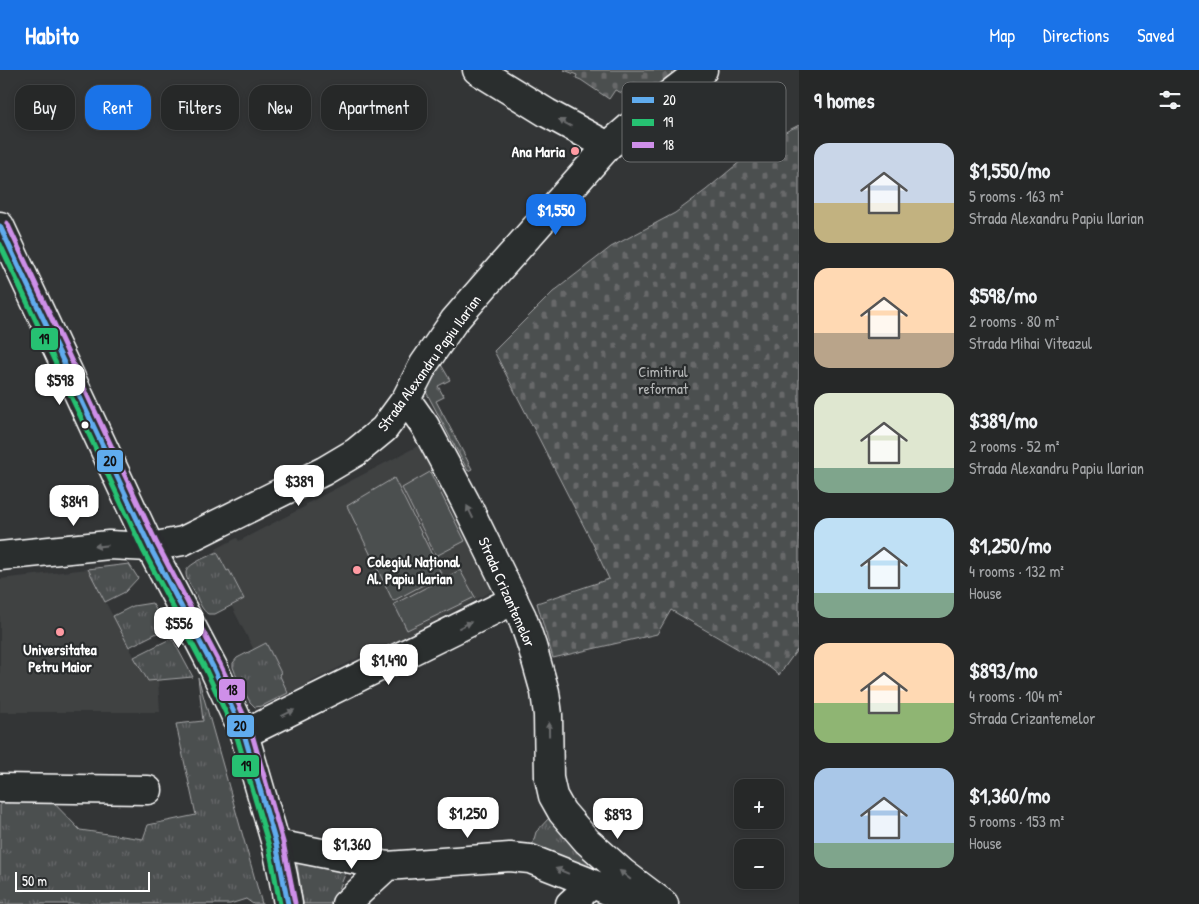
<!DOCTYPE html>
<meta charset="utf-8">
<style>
body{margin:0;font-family:"Patrick Hand",sans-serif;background:#2e3030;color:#f1f3f6;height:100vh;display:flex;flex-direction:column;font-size:19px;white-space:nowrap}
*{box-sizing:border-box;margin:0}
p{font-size:16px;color:#a4a6a8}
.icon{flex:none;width:28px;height:28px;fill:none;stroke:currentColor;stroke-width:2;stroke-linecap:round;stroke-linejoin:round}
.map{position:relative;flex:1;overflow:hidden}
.side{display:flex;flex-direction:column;background:#262828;width:400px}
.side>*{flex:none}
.banner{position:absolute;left:15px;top:15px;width:475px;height:45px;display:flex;gap:10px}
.controls{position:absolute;left:734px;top:709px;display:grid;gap:10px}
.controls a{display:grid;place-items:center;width:50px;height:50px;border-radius:10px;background:#262828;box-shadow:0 2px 8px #0003,0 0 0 1px #424445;font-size:25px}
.scale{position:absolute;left:15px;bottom:12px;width:135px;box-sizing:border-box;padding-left:5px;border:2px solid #fff;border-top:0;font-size:14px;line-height:18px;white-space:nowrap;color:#fff;-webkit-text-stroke:4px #2a2d2e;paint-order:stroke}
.price{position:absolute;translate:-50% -42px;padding:0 11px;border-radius:10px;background:#fff;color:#222;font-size:16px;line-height:32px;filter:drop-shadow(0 1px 2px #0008)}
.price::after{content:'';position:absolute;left:50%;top:30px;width:15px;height:11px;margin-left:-8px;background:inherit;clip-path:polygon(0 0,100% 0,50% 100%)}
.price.active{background:#1a73e8;color:#fff}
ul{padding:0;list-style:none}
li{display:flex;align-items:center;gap:15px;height:125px;padding:0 15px}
li span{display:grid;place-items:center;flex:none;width:140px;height:100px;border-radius:15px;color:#555}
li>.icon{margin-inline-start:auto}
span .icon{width:60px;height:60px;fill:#fffc;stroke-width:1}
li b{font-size:21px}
h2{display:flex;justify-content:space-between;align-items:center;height:60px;padding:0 15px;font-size:21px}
.chip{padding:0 18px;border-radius:15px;background:#262828;box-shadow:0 2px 8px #0003,0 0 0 1px #424445;font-size:18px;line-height:45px}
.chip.active{background:#1a73e8;color:#fff}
header{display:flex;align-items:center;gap:30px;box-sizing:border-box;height:70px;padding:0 25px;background:#1a73e8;color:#fff}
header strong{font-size:24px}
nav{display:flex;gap:28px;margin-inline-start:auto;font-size:18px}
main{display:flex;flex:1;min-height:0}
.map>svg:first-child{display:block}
.built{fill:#404243}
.grass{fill:url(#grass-tufts);stroke:#a6a7a8}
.cemetery{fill:url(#cemetery-stones);stroke:#a6a7a8}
.pitch{fill:#4c4f50;stroke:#a6a7a8}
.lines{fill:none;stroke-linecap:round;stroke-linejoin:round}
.minor-casing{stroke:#fff;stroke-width:31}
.major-casing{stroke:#fff;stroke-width:31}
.minor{stroke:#2a2d2e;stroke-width:28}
.major{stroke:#2a2d2e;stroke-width:28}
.bus-1-casing{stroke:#2a2d2e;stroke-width:9}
.bus-2-casing{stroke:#2a2d2e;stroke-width:9}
.bus-3-casing{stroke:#2a2d2e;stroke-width:9}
.bus-1{stroke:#60acee;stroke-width:5}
.bus-2{stroke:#26c172;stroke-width:5}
.bus-3{stroke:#ce8fe9;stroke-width:5}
.oneway{fill:#6a6c6d}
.poi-dot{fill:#ff9aa2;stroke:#2a2d2e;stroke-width:2}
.bus-dot{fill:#fff;stroke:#2a2d2e;stroke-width:2}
.labels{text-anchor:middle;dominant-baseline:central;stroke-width:4.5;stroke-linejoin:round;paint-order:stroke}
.poi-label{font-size:15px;font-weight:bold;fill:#fff;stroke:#2a2d2e;text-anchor:end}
.street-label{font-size:15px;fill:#fff;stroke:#2a2d2e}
.park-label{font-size:15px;fill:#b7b9b9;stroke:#2a2d2e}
.key{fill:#2a2d2e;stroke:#6a6c6d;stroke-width:1}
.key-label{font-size:14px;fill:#fff}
.line-badge{stroke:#2a2d2e;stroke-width:2}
.pale-badge-label{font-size:14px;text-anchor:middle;font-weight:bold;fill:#111}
</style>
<header>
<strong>Habito</strong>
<nav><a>Map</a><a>Directions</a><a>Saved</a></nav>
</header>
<main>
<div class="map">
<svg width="799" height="834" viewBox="0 0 799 834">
<defs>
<pattern id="grass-tufts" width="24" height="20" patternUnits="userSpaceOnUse" patternTransform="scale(1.25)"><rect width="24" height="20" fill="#4c4f50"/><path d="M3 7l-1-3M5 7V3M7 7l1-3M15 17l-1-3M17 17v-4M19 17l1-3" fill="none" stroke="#67696a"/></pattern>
<pattern id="cemetery-stones" width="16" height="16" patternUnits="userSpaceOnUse" patternTransform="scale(1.25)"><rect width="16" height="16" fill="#4c4f50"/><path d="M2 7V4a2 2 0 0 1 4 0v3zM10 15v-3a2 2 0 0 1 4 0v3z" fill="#67696a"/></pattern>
</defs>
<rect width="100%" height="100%" fill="#333536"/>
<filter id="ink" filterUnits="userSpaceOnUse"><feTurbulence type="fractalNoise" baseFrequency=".02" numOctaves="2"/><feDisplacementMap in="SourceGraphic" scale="10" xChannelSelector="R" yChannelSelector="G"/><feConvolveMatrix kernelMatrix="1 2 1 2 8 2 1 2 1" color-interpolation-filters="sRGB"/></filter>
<g filter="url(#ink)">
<!-- built -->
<path class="built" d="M 418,376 L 494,520 L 379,580 L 378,578 L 310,612 L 311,615 L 290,626 L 279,604 L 281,602 L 266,573 L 254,580 L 231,535 L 244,529 L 229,500 L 227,501 L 216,479 L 237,468 L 239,471 L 306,436 L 306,434 Z
M 88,499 L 147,611 L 158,610 L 160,642 L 0,642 L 0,509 Z"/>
<!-- grass -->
<path class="grass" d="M 439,291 L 450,310 L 438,316 L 444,327 L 436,331 L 472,399 L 468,401 L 424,318 Z
M 217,482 L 227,501 L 229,500 L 244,529 L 215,544 L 208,544 C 202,540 199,532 196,525 C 193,519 186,510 186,503 C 186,494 210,486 217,482 Z
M 129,494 L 138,508 L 125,522 L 105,532 L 88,499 Z
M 152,533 L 167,558 L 129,577 L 113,546 L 133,536 Z
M 172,568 L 193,607 L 148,611 L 134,587 Z
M 266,573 L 281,603 L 279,604 L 288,623 L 262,636 L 255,637 L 250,632 L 237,608 L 233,597 L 233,593 L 237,588 Z
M 198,607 L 262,834 L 253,834 L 246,829 L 230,834 L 0,834 L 0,724 L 45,724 L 80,760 L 143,769 L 148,755 L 196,745 L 176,654 L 203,651 Z
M 549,748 L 585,787 L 622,817 L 531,780 L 536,762 Z
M 296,787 L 348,797 L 333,834 L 303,834 Z"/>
<!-- cemetery -->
<path class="cemetery" d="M 564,0 L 682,0 L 639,30 L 615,20 L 609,29 L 581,10 L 576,8 L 577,5 Z
M 799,55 L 799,577 L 779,605 L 769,597 L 671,540 L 657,564 L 553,588 L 537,533 L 609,509 L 592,472 L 494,281 L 553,222 L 611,177 L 675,143 L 706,120 L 760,75 Z"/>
<!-- pitch -->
<path class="pitch" d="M 430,402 L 465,471 L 436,486 L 402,418 Z
M 394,408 L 442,505 L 393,531 L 347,436 Z
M 460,500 L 475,527 L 407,560 L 394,534 Z"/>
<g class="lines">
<defs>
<path id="minor" d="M 477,0 L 547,43 L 608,76
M 406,329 L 425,356 L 465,431 L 522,547 L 532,576 L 545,622 L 548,645 L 549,708 L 553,726 L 562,742 L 587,771 L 623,803 L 664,834
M 0,486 L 109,475 L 150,477 L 183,471 L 324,401 L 356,382 L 384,359 L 406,329 L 424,294 L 454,251 L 499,199 L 608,76 L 653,37 L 688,10 L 703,0
M 244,664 L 514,530
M 0,718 L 148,720
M 276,774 L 387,796 L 510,787 L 530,789 L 586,811 L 639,834
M 346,834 L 387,796
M 570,834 L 592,814"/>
<path id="major" d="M 0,156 L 150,477 L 213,597 L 244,664 L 276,774 L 283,806 L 288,834"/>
</defs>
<!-- minor casing -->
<use href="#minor" class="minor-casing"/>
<!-- major casing -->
<use href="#major" class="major-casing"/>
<!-- minor -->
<use href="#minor" class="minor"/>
<!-- major -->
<use href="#major" class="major"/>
<defs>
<path id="bus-1" d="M 0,156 L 150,477 L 213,597 L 244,664 L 276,774 L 288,834"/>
<path id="bus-2" d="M 0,174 L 143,480 L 206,600 L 237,667 L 269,776 L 280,834"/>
<path id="bus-3" d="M 7,153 L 157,474 L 220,594 L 251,661 L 283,772 L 295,833"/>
</defs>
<!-- bus-1 casing -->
<use href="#bus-1" class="bus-1-casing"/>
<!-- bus-2 casing -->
<use href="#bus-2" class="bus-2-casing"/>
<!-- bus-3 casing -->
<use href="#bus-3" class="bus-3-casing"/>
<!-- bus-1 -->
<use href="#bus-1" class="bus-1"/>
<!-- bus-2 -->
<use href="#bus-2" class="bus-2"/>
<!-- bus-3 -->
<use href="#bus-3" class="bus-3"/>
</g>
<!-- one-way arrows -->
<defs><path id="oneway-solid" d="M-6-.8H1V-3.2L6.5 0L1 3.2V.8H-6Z" transform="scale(1.25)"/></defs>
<g class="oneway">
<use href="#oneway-solid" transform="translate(565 53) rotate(-151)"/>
<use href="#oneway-solid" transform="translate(470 442) rotate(-116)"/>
<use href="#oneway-solid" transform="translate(101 476) rotate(174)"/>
<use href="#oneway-solid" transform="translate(465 555) rotate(-26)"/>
<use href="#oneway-solid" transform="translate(288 643) rotate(-26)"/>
<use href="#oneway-solid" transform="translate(549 659) rotate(-91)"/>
<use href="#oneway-solid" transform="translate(562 801) rotate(-158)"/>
<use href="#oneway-solid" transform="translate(625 805) rotate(-141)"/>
</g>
</g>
<!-- markers -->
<g class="poi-dot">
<circle cx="575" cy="81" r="5"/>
<circle cx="357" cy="500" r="5"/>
<circle cx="60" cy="562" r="5"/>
</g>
<circle class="bus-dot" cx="85" cy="355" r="4.5"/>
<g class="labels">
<!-- poi labels -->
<g class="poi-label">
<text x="565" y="81">Ana Maria</text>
<text x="367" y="491" text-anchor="start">Colegiul Național<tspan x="367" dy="17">Al. Papiu Ilarian</tspan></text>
<text x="60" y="579" text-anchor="middle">Universitatea<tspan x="60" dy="17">Petru Maior</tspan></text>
</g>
<!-- street labels -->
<g class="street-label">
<text transform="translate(429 293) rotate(-54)">Strada Alexandru Papiu Ilarian</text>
<text transform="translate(507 522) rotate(66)">Strada Crizantemelor</text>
</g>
<!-- park labels -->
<g class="park-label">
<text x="663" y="301">Cimitirul<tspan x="663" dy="17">reformat</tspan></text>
</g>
</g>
<!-- legend -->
<rect x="622" y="12" width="164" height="80" rx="8" class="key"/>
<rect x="632" y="27" width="22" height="6" fill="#60acee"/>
<rect x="632" y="49" width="22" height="7" fill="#26c172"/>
<rect x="632" y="72" width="22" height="6" fill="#ce8fe9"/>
<g class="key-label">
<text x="663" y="35">20</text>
<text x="663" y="57">19</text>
<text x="663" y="80">18</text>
</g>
<g class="line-badge">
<rect x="30" y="257" width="29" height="24" rx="5" fill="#26c172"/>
<rect x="96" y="379" width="28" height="24" rx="5" fill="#60acee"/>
<rect x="218" y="608" width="28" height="24" rx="5" fill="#ce8fe9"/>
<rect x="226" y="644" width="29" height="24" rx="5" fill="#60acee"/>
<rect x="231" y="684" width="29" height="24" rx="5" fill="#26c172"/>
</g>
<g class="pale-badge-label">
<text x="44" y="274">19</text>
<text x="110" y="396">20</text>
<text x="232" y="625">18</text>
<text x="240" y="661">20</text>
<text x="246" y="701">19</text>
</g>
</svg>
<div class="controls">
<a>+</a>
<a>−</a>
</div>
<div class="scale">50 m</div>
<b class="price active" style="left:556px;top:166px">$1,550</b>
<b class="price" style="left:60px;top:336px">$598</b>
<b class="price" style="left:299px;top:437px">$389</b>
<b class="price" style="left:74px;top:457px">$849</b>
<b class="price" style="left:179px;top:579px">$556</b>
<b class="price" style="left:389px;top:616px">$1,490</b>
<b class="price" style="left:468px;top:769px">$1,250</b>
<b class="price" style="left:618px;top:770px">$893</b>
<b class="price" style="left:352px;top:800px">$1,360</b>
<div class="banner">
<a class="chip">Buy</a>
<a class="chip active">Rent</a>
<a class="chip">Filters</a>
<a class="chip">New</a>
<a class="chip">Apartment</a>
</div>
</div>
<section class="side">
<h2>9 homes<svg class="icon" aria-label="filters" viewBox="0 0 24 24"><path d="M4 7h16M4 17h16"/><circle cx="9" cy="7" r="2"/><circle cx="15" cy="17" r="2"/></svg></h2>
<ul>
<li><span style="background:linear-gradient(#c9d6e8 60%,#c2b280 0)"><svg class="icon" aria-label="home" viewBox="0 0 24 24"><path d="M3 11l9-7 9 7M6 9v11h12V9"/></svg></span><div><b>$1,550/mo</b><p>5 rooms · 163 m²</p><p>Strada Alexandru Papiu Ilarian</p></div></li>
<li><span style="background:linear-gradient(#ffd9b3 65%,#b9a48a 0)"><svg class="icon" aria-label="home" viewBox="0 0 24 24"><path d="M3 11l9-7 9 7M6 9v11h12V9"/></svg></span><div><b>$598/mo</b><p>2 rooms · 80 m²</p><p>Strada Mihai Viteazul</p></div></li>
<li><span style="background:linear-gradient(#dfe7d0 75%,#7fa58c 0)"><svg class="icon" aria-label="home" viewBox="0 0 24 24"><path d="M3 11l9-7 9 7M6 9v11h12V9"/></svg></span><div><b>$389/mo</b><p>2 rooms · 52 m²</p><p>Strada Alexandru Papiu Ilarian</p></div></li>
<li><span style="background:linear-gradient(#bfe0f5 75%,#7fa58c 0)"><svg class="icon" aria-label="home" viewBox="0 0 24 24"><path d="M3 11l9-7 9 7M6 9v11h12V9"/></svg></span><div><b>$1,250/mo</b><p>4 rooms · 132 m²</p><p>House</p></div></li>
<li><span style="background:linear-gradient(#ffd9b3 60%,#8fb573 0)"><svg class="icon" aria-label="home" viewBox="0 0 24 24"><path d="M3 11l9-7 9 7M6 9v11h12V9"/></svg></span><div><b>$893/mo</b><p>4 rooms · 104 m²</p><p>Strada Crizantemelor</p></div></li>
<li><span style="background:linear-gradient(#a9c7e8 75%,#7fa58c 0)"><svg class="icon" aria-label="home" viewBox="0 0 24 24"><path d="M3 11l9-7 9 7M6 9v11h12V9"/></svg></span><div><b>$1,360/mo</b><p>5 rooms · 153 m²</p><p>House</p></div></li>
</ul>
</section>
</main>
